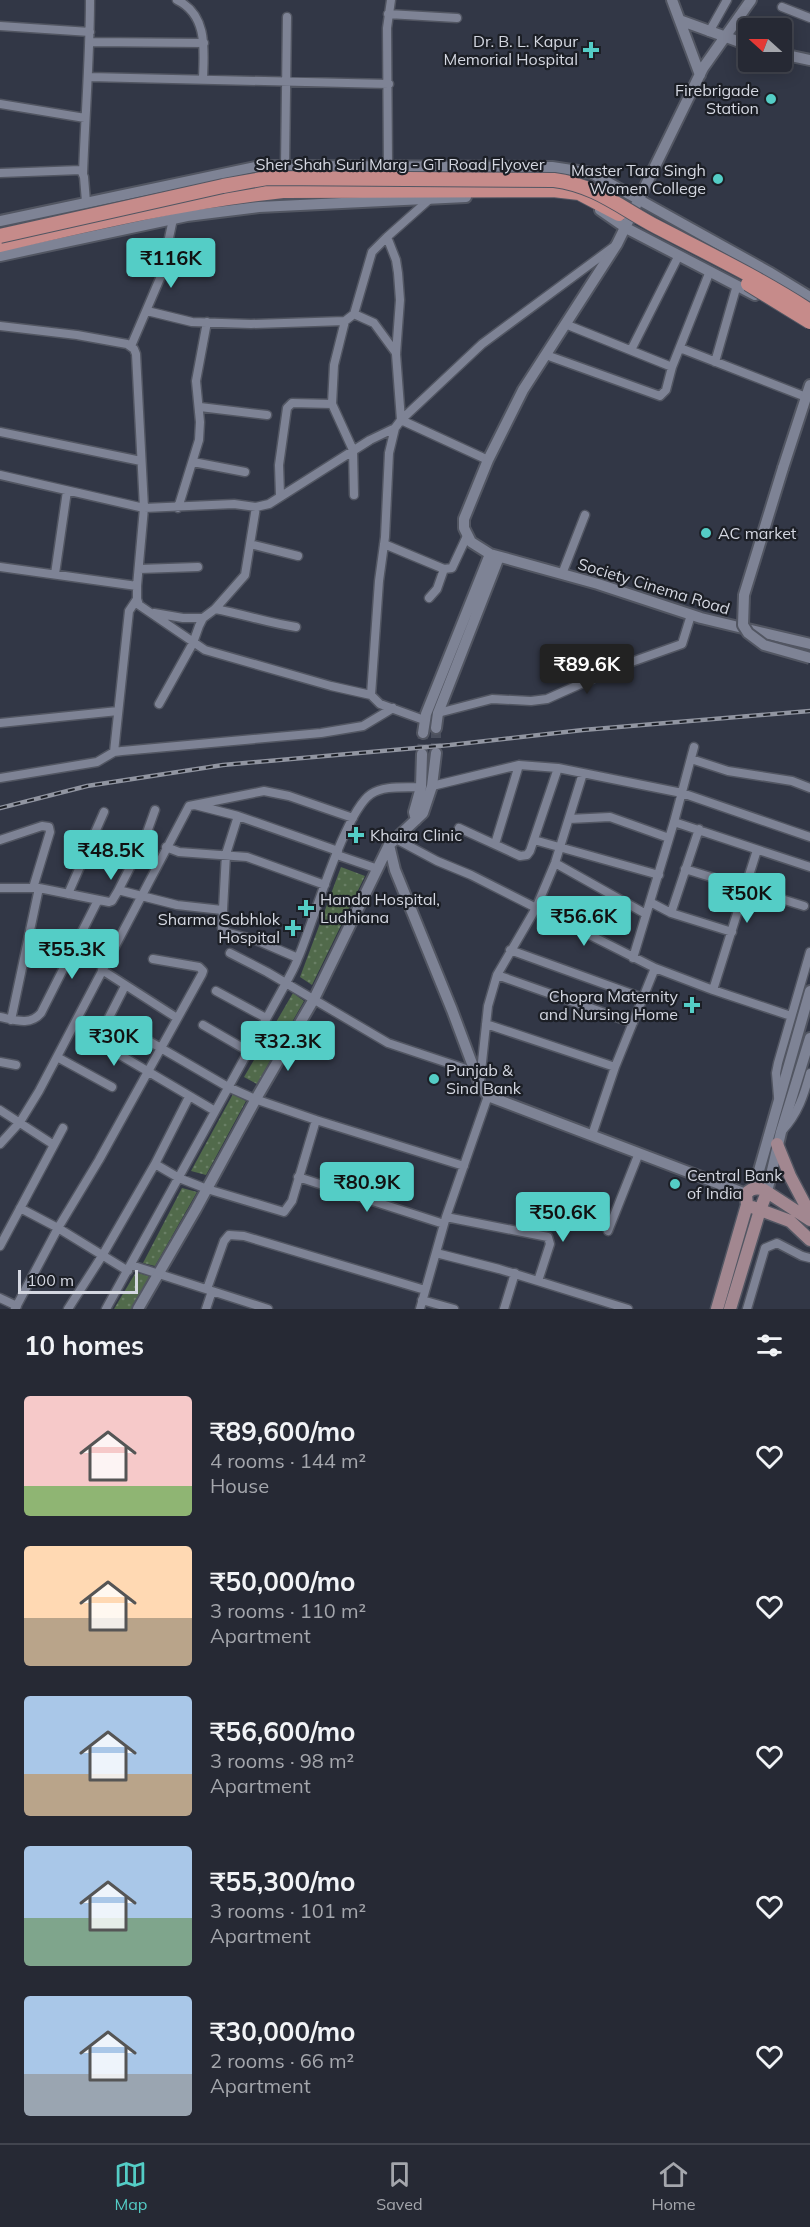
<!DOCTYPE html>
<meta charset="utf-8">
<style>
body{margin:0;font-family:Mulish,sans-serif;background:#323540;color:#f1f3f6;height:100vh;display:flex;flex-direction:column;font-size:22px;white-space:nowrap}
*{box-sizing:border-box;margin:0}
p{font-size:20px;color:#a4a6ac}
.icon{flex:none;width:33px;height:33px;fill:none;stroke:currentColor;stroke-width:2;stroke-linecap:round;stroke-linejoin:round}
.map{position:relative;height:1309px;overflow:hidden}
.sheet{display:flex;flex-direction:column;background:#262934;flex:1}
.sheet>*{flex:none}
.needle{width:39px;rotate:291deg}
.buttons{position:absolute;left:738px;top:18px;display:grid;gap:12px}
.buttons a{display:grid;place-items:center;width:54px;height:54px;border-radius:6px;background:#262934;box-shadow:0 3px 15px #0003,0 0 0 2px #42454f;font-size:30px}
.scale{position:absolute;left:18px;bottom:15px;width:120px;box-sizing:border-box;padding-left:6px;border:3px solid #d4d7e1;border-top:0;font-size:16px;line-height:21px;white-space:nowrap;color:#d4d7e1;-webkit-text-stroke:4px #1c1f26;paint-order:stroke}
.price{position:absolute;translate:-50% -51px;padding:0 14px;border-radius:6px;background:#54cdc6;color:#111;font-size:20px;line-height:39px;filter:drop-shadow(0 2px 3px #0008)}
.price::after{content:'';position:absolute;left:50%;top:36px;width:18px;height:14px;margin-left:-9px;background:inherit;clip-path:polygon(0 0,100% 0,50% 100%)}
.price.current{background:#222;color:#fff}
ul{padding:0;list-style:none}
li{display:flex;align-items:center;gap:18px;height:150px;padding:0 24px}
li span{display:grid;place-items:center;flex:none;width:168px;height:120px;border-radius:6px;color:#555}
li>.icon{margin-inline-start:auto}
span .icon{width:72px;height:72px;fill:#fffc;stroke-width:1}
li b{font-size:26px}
h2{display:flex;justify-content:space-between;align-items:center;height:72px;padding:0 24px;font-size:26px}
.menu{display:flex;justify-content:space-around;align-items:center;height:84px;border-top:2px solid #42454f;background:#262934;font-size:16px;color:#a4a6ac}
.menu a{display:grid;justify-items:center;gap:3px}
.menu .current{color:#54cdc6}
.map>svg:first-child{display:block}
.grass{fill:url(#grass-dots)}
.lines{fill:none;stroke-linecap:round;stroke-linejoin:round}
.tertiary-tunnel{stroke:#4a4f5d;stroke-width:10;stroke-dasharray:10 5;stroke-linecap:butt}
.minor-casing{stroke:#525662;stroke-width:11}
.tertiary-casing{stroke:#525662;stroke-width:14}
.secondary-casing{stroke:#525662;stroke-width:15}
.primary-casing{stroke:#525662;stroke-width:16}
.minor{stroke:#7e8395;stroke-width:8}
.tertiary{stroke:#7e8395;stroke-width:10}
.secondary{stroke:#a28790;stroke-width:12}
.primary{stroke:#c68b8a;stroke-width:14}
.rail-casing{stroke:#9195a1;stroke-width:4.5}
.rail{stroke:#1c1f26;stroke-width:2;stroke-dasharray:7;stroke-linecap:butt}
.tertiary-bridge-casing{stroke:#525662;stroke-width:14;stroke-linecap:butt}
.primary-bridge-casing{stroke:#525662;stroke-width:16;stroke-linecap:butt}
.tertiary-bridge{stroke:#7e8395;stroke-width:10}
.primary-bridge{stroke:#c68b8a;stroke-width:14}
.poi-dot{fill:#54cdc6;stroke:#1c1f26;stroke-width:2}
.labels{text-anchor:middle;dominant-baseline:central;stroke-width:4.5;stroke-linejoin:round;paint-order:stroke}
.poi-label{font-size:16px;fill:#d4d7e1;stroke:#1c1f26;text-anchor:end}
.street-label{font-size:16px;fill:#d4d7e1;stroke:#1c1f26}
</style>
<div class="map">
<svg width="810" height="1309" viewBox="0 0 810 1309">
<defs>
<pattern id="grass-dots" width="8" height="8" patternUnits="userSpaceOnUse" patternTransform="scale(1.5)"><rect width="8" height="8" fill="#516a4b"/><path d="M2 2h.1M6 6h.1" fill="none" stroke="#697f65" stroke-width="1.8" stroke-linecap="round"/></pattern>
</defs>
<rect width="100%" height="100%" fill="#323746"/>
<!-- grass -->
<path class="grass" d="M 341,867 L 365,876 L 312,985 L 300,977 Z
M 293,993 L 304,1001 L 257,1084 L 244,1077 Z
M 233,1094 L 246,1101 L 206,1175 L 191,1171 Z
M 182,1188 L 197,1192 L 155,1266 L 143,1263 Z
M 136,1272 L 151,1277 L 132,1309 L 114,1309 Z"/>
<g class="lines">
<!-- tertiary-tunnel -->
<path class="tertiary-tunnel" d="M 436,753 L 436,728
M 422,754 L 423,733"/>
<defs>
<path id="minor" d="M 177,0 C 208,15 204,50 203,78
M 782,7 L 810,18
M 388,14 L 457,18
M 0,26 L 90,32
M 709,32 L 727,0
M 91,42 L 204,43
M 89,77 L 389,84
M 0,104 L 85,118
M 285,166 L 287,17
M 388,166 L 387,28 L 391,0
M 0,173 L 81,170 L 84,177 L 86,202
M 83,174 C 85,116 90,58 90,0
M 431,198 L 387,237 L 396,260 L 398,273 L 400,300 L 396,354 L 401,420 L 488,460
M 147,311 L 192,322 L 251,324 L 345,321 L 354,314 L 372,252 L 387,237
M 354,314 L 374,323 L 396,353
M 345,321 L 334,365 L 332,404 L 353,450 L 354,495
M 565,324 L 672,367
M 0,326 L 77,335 L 127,344 L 134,349 L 136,354 L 144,508 L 137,586 L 137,599 L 139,605 L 205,650 L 331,686 L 371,695
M 131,346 L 161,276 L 173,219
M 680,348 L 806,397
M 631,350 L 679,255
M 546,355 L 660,396 L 666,390 L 672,367 L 710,271
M 715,362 L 737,285
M 200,407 L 267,415
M 0,432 L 141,461
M 193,462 L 245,472
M 0,475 L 144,508 L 234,504 L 256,507 L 269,504 L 370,440 L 395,428
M 280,495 L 279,465 L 287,408 L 292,403 L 332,404
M 178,508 L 199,440 L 200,422 L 196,381 L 207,322
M 250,544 L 298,556
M 384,544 L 444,569 L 452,568 L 467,536
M 0,567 L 137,586
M 139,569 L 198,567
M 55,574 L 67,491
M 562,574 L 585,515
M 429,598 L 437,589 L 444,569
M 215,609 C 243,614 268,623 296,627
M 154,613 L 183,618 L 203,618
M 159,704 L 193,643 L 199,626 L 203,618 L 215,609 L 245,575 L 256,507
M 438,713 L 492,699 L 531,701 L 547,699 L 623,665 L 682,644 L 691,615
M 424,720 L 380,704 L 371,695 L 379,581 L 385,537 L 389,453 L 395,428 L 401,420 L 482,344 L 612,248
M 0,723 L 118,711
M 114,752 L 129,611 L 137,599
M 691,759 L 728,771 L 792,781 L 810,788
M 0,778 L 97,762 L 114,752 L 122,751 L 321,733 L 363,726 L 393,708
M 432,786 L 519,765 L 558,768 L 682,793 L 810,837
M 195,805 L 238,816 L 338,851
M 238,816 L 226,854 L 222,928 L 228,933 L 256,940 L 298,958
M 569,819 L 610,817 L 669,838
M 674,822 L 810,867
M 459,828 L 520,856 L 527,855 L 530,851 L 558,768
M 394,838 L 437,861 L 471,875 L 655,968 L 713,990 L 791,1016
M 0,840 L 42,826 L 49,827 L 50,832 L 33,888
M 534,840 L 659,875
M 495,844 L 519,765
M 166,847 L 179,852 L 247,857 L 325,885
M 337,855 L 378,869
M 555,863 L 646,914
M 685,869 L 804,906
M 0,888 L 39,888 L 109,902 L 112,901 L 118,891 L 122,891 L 177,905 L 222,910
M 118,891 L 145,838 L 155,810
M 68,894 L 104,812
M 650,902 L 671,913 L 732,932
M 671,913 L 699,829
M 510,950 L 643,998
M 230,953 L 267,972 L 388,1043 L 475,1072
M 633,958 L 674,822 L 694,747
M 102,970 L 177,1018
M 497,975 L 633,1023
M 125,986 L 98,1039 L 98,1042 L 215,1111
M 713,990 L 757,850
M 216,991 L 266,1018
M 0,1017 C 15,1020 30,1026 41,1013 L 98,900
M 11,1020 L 39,888
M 486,1024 L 615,1067
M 203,1025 L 248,1051
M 57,1057 L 112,1087
M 0,1062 L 16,1065
M 480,1081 L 488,1006 L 497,975 L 536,908 L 555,863 L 583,773
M 778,1097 L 776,1073 L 778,1063 L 810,952
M 0,1110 L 54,1145
M 316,1120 L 464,1166
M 782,1131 C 798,1114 804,1095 810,1073
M 592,1135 L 615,1067 L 655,968
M 0,1144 L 20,1122 L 39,1091 L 189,806 L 264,791 L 289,796 L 353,818
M 155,1164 L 189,1097
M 298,1177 L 444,1224
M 20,1208 L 58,1228 L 99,1160 L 202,974 L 203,971 L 199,967 L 153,959
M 446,1217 L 548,1237 L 550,1244 L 538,1281
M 608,1231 L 639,1153
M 0,1246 L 63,1128
M 436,1253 L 499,1269 L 628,1309
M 131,1265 L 268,1309
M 207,1289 L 224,1241 L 229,1235 L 244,1236 L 425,1290
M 0,1298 L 17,1306
M 422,1300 L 454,1309
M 15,1309 L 58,1228 L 128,1271
M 68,1309 L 102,1256 L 155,1164 L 179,1178 L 207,1189 L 284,1212 L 292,1201 L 316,1120 L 255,1099 L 228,1087 L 109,1018
M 106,1309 L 286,983 C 290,975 295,967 298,958 C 313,924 344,812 371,794 C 384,785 405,788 421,787
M 206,1309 L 212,1291
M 420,1309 L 446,1217 L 488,1096
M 504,1309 L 515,1273
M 747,1309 L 765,1248 L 777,1243 L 802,1256 L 810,1258"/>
<path id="tertiary" d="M 672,0 L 700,75
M 751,0 L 703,68 L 617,244 L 523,390 L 488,460 L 464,519 L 464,528 L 471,542 L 490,554 L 598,584 L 701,618 L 810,644
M 682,21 L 748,45
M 782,54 L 810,60
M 600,210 L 626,228 L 755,295
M 0,221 L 260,166 L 552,167 L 591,173 L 769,272 L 810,297
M 0,256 L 187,216 L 259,207 L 466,197
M 783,468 L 810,385
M 436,728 L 438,713 L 499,557
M 423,733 L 426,714 L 490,554
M 416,820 L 414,812 L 421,787 L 422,754
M 389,845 L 395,870 L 452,1010 L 480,1085 L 488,1096 L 746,1194
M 754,1188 L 810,991
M 767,1192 L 781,1132 L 810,1038
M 138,1309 L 196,1209 L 257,1097 L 314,999 L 389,845 L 423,813 L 432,786 L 436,753"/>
<path id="secondary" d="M 777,1144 L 790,1176 L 810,1214
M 752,1207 L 790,1221 L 810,1240
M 717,1309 L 747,1205 L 746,1194 C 751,1188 757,1187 764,1190 L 810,1220
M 730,1309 L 760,1210 L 767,1192"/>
<path id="primary" d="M 0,245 C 94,223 188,201 283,191 L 553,190 L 579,193 L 619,214"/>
</defs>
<!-- minor casing -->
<use href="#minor" class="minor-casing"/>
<!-- tertiary casing -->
<use href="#tertiary" class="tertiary-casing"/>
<!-- secondary casing -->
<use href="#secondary" class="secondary-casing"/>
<!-- primary casing -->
<use href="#primary" class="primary-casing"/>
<!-- minor -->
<use href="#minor" class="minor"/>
<!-- tertiary -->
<use href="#tertiary" class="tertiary"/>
<!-- secondary -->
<use href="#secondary" class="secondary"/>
<!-- primary -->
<use href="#primary" class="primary"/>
<defs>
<path id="rail" d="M 0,808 L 87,786 L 223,765 L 450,745 L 583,730 L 810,711"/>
</defs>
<!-- rail casing -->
<use href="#rail" class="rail-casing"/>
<!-- rail -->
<use href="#rail" class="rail"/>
<defs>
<path id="tertiary-bridge" d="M 783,468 L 744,595 L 743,625 L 748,633 L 764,645 L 810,658"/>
<path id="primary-bridge" d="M 0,236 L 223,186 L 267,178 L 554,180 C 595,185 621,208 657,227 C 709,254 761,279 810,311
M 748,284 L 810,322"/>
</defs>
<!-- tertiary-bridge casing -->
<use href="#tertiary-bridge" class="tertiary-bridge-casing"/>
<!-- primary-bridge casing -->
<use href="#primary-bridge" class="primary-bridge-casing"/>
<!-- tertiary-bridge -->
<use href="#tertiary-bridge" class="tertiary-bridge"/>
<!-- primary-bridge -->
<use href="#primary-bridge" class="primary-bridge"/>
</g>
<!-- markers -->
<g class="poi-dot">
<path d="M588 41h6v6h6v6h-6v6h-6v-6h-6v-6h6z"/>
<circle cx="771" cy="99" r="6"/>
<circle cx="718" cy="179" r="6"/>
<circle cx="706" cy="533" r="6"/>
<path d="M353 826h6v6h6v6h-6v6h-6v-6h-6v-6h6z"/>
<path d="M303 899h6v6h6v6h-6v6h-6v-6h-6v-6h6z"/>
<path d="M290 919h6v6h6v6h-6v6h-6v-6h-6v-6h6z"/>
<path d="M689 996h6v6h6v6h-6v6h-6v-6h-6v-6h6z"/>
<circle cx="434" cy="1079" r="6"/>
<circle cx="675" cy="1184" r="6"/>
</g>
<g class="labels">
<!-- poi labels -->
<g class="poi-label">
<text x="578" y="41">Dr. B. L. Kapur<tspan x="578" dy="18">Memorial Hospital</tspan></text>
<text x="759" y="90">Firebrigade<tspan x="759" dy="18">Station</tspan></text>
<text x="706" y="170">Master Tara Singh<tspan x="706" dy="18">Women College</tspan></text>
<text x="718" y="533" text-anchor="start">AC market</text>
<text x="370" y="835" text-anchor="start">Khaira Clinic</text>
<text x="320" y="899" text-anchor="start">Handa Hospital,<tspan x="320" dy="18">Ludhiana</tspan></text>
<text x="280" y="919">Sharma Sabhlok<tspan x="280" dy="18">Hospital</tspan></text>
<text x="678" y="996">Chopra Maternity<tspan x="678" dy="18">and Nursing Home</tspan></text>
<text x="446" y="1070" text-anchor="start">Punjab &amp;<tspan x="446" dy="18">Sind Bank</tspan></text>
<text x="687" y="1175" text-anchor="start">Central Bank<tspan x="687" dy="18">of India</tspan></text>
</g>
<!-- street labels -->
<g class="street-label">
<text x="400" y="164">Sher Shah Suri Marg - GT Road Flyover</text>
<text transform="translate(654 586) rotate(17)">Society Cinema Road</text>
</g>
</g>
</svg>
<div class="buttons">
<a><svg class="needle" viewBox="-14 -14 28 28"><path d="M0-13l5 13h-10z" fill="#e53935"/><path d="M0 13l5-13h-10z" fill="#a4a6ac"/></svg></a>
</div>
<div class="scale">100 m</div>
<b class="price" style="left:171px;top:289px">₹116K</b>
<b class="price current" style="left:587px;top:695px">₹89.6K</b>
<b class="price" style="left:111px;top:881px">₹48.5K</b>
<b class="price" style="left:747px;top:924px">₹50K</b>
<b class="price" style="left:584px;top:947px">₹56.6K</b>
<b class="price" style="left:72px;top:980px">₹55.3K</b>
<b class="price" style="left:114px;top:1067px">₹30K</b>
<b class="price" style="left:288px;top:1072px">₹32.3K</b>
<b class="price" style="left:367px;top:1213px">₹80.9K</b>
<b class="price" style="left:563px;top:1243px">₹50.6K</b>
</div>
<section class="sheet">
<h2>10 homes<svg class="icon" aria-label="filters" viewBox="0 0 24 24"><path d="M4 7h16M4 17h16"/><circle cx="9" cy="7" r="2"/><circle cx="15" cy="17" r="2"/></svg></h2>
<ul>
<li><span style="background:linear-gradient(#f6c9c9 75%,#8fb573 0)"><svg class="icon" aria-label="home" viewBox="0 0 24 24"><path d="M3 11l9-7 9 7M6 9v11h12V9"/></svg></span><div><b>₹89,600/mo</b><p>4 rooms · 144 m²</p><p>House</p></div><svg class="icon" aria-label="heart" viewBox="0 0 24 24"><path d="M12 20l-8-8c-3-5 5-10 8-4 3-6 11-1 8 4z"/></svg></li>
<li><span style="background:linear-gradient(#ffd9b3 60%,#b9a48a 0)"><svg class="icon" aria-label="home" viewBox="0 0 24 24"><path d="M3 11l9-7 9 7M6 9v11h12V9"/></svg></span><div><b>₹50,000/mo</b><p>3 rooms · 110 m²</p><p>Apartment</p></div><svg class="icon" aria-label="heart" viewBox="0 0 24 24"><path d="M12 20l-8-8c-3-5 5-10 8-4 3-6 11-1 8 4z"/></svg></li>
<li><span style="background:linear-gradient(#a9c7e8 65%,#b9a48a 0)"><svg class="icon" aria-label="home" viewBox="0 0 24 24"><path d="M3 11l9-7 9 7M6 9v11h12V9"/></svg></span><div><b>₹56,600/mo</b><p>3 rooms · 98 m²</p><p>Apartment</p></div><svg class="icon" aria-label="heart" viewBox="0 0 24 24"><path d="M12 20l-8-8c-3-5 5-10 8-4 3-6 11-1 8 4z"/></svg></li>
<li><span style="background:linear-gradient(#a9c7e8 60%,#7fa58c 0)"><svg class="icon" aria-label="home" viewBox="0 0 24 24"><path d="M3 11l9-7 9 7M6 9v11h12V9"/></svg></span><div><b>₹55,300/mo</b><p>3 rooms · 101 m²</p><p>Apartment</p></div><svg class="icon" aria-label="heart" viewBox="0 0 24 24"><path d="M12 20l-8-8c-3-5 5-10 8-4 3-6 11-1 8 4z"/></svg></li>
<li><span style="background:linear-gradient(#a9c7e8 65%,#9aa5b1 0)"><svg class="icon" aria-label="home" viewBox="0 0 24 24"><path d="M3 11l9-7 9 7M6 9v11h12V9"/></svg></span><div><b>₹30,000/mo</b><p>2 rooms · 66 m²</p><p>Apartment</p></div><svg class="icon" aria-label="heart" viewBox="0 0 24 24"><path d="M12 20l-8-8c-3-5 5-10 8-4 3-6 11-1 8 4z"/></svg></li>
</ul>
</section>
<nav class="menu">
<a class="current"><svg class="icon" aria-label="map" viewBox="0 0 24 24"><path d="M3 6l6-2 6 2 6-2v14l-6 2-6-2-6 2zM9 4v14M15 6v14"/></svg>Map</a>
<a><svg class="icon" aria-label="saved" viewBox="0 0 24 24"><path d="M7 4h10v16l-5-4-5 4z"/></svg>Saved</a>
<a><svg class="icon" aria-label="home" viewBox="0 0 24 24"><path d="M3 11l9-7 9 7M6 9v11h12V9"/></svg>Home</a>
</nav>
